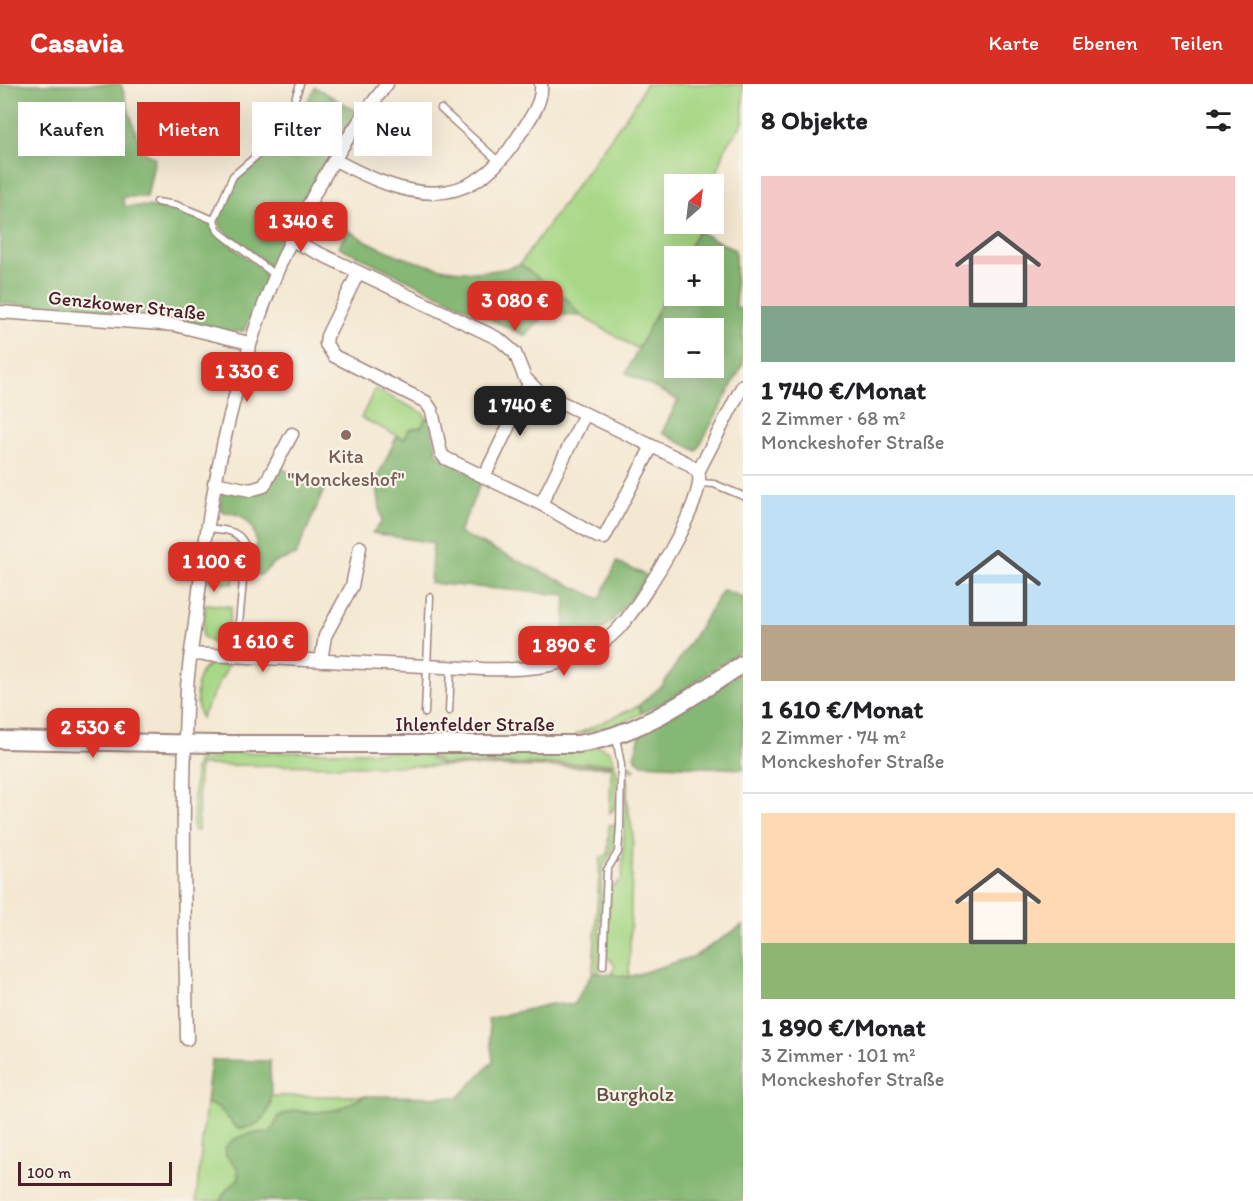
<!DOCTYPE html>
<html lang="de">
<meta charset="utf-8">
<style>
body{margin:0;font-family:Itim,sans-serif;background:#f2f2f2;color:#202124;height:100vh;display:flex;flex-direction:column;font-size:22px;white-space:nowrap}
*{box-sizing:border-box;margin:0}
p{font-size:20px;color:#757577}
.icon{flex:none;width:33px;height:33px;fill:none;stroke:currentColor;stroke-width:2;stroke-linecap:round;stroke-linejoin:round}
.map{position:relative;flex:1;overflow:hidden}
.side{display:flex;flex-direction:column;background:#fff;width:510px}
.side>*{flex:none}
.hud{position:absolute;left:18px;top:18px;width:570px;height:54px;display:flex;gap:12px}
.needle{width:39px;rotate:28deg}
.controls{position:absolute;left:664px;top:90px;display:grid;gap:12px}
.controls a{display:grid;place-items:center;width:60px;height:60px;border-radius:0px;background:#fff;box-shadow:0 6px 24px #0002;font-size:30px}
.scale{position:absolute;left:18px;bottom:15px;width:154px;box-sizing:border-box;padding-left:6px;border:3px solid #4a1f2b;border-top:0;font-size:16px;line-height:21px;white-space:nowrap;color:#4a1f2b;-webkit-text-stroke:4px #f7f3e8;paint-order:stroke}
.price{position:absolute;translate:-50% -51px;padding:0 14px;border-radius:12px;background:#d93025;color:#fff;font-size:20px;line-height:39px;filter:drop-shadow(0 2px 3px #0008)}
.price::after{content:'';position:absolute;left:50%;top:36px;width:18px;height:14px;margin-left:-9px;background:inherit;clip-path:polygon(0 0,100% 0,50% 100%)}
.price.on{background:#222;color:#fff}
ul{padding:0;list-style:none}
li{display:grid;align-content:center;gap:12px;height:318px;padding:0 18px}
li+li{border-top:2px solid #e0e0e0}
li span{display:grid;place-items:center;height:186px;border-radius:0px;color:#555}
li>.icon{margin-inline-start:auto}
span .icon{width:108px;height:108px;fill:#fffc;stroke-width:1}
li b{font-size:26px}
h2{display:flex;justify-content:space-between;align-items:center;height:72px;padding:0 18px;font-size:26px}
.tag{padding:0 21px;border-radius:0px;background:#fff;box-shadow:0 6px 24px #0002;font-size:21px;line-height:54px}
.tag.on{background:#d93025;color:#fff}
header{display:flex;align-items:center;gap:36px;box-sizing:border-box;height:84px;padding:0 30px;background:#d93025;color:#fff}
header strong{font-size:28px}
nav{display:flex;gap:33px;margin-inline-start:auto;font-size:21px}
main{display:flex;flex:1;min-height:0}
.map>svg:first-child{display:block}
.green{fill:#a8d887;stroke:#797c59;stroke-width:1.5}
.forest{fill:#86b874;stroke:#686c50;stroke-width:1.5;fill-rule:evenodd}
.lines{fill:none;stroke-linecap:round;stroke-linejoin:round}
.lane-casing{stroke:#9f847e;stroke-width:9}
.street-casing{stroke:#9f847e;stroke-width:15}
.secondary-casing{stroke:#9f847e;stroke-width:20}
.lane{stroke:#fff;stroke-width:6}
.street{stroke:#fff;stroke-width:12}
.secondary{stroke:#fff;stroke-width:16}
.education-dot{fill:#8d6e63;stroke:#f7f3e8;stroke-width:2}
.labels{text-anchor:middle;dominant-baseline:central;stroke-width:4.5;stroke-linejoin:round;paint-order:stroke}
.street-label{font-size:20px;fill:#4a1f2b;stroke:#f7f3e8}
.education-label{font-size:20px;fill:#785e54;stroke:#f7f3e8}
.park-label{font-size:20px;fill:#624d42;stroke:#f7f3e8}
</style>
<header>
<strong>Casavia</strong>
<nav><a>Karte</a><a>Ebenen</a><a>Teilen</a></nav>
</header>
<main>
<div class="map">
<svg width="743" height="1117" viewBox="0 0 743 1117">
<rect width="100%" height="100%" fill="#f7f3e8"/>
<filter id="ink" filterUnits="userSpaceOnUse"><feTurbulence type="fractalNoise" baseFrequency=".0167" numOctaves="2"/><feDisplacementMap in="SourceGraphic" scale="12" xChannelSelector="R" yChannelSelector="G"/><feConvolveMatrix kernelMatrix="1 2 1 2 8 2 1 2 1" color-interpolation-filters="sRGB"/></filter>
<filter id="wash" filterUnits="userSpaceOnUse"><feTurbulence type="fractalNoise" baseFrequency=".008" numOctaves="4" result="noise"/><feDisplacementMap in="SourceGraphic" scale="24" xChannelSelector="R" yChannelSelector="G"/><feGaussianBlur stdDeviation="1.35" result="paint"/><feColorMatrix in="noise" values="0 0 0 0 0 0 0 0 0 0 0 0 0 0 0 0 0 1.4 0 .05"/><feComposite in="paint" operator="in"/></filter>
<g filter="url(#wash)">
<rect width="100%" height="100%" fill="#f4e8d2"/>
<!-- green -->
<path class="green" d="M 645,0 L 743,0 L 743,39 L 727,60 L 713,100 L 675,100 L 675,140 L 701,140 L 685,172 L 675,172 L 675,193 L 638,265 L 581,232 L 568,216 L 520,180 L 637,17 Z
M 375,305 L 423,329 L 426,334 L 422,343 L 404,355 L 361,334 Z
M 224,464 L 234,467 L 236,470 L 233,500 L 208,497 L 211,468 L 218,468 Z
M 206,520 L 231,523 L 227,555 L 214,560 L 202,552 Z
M 212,580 L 229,580 L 201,634 C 195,618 192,587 212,580 Z
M 638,622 L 642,629 L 618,641 L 575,651 Z
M 601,663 L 609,667 L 615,679 L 443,680 L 424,666 Z
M 307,668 L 421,668 L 443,682 L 612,681 L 616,683 L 617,688 L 616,723 L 610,729 L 611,683 L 199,681 L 198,747 L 193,746 L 195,684 L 199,675 L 216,674 L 223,669 Z
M 627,679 L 635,685 L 633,687 L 627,681 L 627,717 L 633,751 L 629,893 L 612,891 L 615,881 L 605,871 L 610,804 L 622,795 Z
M 609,741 L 616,741 L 612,769 L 602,785 L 599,889 L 593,888 L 600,775 L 608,770 Z
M 270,1012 L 365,1012 C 356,1017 345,1024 335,1026 C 315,1031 298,1024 279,1032 L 271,1048 L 251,1049 L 237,1083 L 239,1094 C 233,1103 225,1107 221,1117 L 196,1117 L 206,1019 L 218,1023 L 237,1044 C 257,1044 262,1037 271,1020 Z"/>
<!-- forest -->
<path class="forest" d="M 0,0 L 121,0 L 141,66 L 155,74 L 147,113 L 123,113 L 124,122 L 175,123 L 208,136 L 215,148 L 263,187 L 267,195 L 244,247 L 227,248 L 163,232 L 0,219 Z
M 315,3 L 358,28 L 320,91 L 272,184 L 221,144 L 219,136 L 228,110 L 239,92 L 286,58 Z
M 347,146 C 396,175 464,201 520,180 L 568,216 L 581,232 L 546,230 L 526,252 L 339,163 Z
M 698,147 L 735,166 L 736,224 L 743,225 L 743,280 L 697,367 L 662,349 L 678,316 L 626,289 L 675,193 L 675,212 L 714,212 L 714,172 L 685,172 ZM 675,244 L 714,244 L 714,284 L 675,284 Z
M 426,334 L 430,334 L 437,370 L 482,396 L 459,449 L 600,515 L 617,478 L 648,492 C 624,525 602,554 563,570 L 566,511 L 430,499 L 433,459 L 372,449 L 382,438 L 376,396 L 397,352 L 404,355 L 409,345 L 421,343 Z
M 281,384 L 324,406 L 296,471 L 274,479 L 261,491 L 254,490 C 255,472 262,444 242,433 C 236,429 227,429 220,427 L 222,405 L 267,405 Z
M 723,506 L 743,513 L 743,565 L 673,613 L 642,629 L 638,622 L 663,601 Z
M 743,587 L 743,685 L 642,680 L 634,673 L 641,648 Z
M 743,841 L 743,1117 L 221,1117 L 224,1109 L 239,1094 L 237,1083 L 226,1072 L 225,1064 C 236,1049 254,1049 271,1048 L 279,1032 L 295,1026 L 308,1029 L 337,1026 L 365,1012 L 459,1013 L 493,977 L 488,935 L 551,920 L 573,921 L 593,888 L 629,893 L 695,872 Z
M 211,976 L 270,977 C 270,1008 279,1044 237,1044 L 218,1023 L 206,1019 Z"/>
</g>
<g filter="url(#ink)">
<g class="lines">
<defs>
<path id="lane" d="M 441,25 L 498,77
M 157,118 L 176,121 L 214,136
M 275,191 L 218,147 L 214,136 L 233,92 L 283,49 L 300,0
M 701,399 L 714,400 L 743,412
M 207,444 C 224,446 240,445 246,464 L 236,572
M 449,627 L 451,583
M 425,629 L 430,513
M 603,882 L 607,786 L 618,768 L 620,743 L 621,681 L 616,653"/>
<path id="street" d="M 335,76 C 406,114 467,133 518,53 C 528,37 543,20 541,0
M 358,189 L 327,252 L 326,260 L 334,272 L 426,318 L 432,327 L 441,369 L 445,374 L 541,420 L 598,453 L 604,454 L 652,362
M 0,228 L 175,241 L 249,259
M 698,388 L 743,301
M 484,393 L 529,300
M 214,399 L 250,406 L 264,402 L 292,350
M 541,420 L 585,330
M 191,570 L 483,585 C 519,586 553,585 586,569 C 601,561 615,550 625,537 C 643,515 709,412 698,388 L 687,379 L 538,307 L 525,294 L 515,269 L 499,255 L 291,156
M 321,577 L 325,552 L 352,502 L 360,463
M 187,955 C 185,838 181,721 187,604 C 189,574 195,545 198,515 C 219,328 268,150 387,0"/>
<path id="secondary" d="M 0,656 L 215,660 L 578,660 C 641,651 691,613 743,580"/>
</defs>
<!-- lane casing -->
<use href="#lane" class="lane-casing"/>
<!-- street casing -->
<use href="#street" class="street-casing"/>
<!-- secondary casing -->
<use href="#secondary" class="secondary-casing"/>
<!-- lane -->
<use href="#lane" class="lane"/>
<!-- street -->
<use href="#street" class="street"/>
<!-- secondary -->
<use href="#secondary" class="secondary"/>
</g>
</g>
<!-- markers -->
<circle class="education-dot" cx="346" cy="351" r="6"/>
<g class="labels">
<!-- street labels -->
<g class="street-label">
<text transform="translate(127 221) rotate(6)">Genzkower Straße</text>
<text x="475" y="640">Ihlenfelder Straße</text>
</g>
<!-- education labels -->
<g class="education-label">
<text x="346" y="372">Kita<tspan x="346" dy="23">"Monckeshof"</tspan></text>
</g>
<!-- park labels -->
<g class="park-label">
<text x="635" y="1010">Burgholz</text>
</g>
</g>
</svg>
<div class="controls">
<a><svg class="needle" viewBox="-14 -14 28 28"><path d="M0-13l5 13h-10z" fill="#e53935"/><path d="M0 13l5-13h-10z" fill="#757577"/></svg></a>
<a>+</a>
<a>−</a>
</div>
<div class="scale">100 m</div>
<b class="price" style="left:301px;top:169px">1 340 €</b>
<b class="price" style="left:515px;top:248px">3 080 €</b>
<b class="price" style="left:247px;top:319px">1 330 €</b>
<b class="price on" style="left:520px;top:353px">1 740 €</b>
<b class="price" style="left:214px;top:509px">1 100 €</b>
<b class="price" style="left:263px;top:589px">1 610 €</b>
<b class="price" style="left:564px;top:593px">1 890 €</b>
<b class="price" style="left:93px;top:675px">2 530 €</b>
<div class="hud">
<a class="tag">Kaufen</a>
<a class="tag on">Mieten</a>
<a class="tag">Filter</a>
<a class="tag">Neu</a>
</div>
</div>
<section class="side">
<h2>8 Objekte<svg class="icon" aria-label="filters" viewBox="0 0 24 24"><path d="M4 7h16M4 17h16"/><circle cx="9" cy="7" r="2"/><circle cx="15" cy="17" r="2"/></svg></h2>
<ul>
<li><span style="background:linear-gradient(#f6c9c9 70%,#7fa58c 0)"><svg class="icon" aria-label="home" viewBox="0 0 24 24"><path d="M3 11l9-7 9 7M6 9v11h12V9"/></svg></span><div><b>1 740 €/Monat</b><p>2 Zimmer · 68 m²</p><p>Monckeshofer Straße</p></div></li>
<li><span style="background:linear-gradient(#bfe0f5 70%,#b9a48a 0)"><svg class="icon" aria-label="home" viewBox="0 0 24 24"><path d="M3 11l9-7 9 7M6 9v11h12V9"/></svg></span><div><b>1 610 €/Monat</b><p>2 Zimmer · 74 m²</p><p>Monckeshofer Straße</p></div></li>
<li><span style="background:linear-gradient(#ffd9b3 70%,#8fb573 0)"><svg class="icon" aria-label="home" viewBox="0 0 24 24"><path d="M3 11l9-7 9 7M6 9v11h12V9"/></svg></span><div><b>1 890 €/Monat</b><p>3 Zimmer · 101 m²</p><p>Monckeshofer Straße</p></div></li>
</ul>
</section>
</main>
